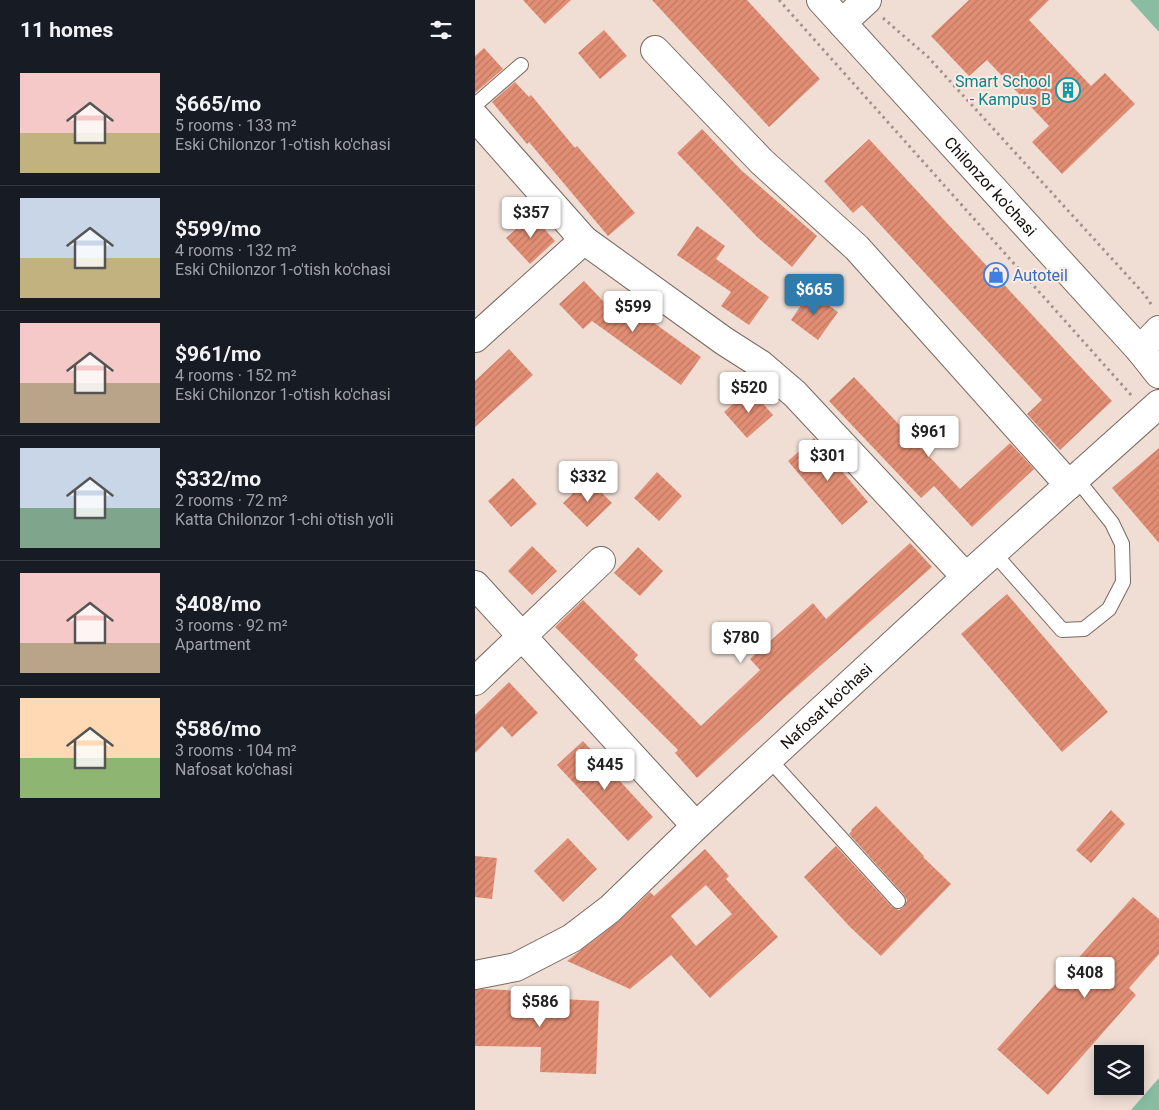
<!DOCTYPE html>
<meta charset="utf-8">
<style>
body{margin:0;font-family:Roboto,sans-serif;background:#20242c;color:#f1f3f6;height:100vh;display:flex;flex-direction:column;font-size:19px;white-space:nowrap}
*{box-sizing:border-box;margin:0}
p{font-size:16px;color:#9ea1a6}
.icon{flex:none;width:28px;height:28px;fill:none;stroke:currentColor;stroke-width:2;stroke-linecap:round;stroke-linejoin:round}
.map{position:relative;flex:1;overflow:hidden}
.panel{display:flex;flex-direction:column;background:#171b24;width:475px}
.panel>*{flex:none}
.controls{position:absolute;left:619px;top:1045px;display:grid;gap:10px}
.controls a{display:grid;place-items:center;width:50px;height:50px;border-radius:0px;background:#171b24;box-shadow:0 2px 12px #0003;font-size:25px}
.price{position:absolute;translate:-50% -42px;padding:0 11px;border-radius:5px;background:#fff;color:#222;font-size:16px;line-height:32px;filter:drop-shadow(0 1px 2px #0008)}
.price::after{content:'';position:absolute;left:50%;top:30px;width:15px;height:11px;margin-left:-8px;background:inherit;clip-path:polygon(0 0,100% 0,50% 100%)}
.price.on{background:#2e7bad;color:#fff}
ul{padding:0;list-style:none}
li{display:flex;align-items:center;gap:15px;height:125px;padding:0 20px}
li+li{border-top:1px solid #363941}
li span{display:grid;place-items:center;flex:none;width:140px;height:100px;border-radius:0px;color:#555}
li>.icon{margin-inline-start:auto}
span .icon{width:60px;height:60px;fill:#fffc;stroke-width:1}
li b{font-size:21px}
h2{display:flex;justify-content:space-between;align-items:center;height:60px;padding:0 20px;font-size:21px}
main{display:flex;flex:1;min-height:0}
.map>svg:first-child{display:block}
.green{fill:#88bda2}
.building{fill:url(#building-hatch);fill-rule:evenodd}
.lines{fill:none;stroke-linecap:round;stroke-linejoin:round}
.lane-casing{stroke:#78685f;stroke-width:16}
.street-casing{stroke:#78685f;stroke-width:30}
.secondary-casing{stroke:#78685f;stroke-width:30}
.path{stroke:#a1938c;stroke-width:3;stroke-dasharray:2.5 4;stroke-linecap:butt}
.lane{stroke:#fff;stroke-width:14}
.street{stroke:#fff;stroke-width:28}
.secondary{stroke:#fff;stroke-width:28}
.labels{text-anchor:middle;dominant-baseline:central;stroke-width:4;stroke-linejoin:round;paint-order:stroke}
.culture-label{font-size:16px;fill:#0d838f;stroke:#feebe1;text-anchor:end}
.street-label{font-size:16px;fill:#140e0b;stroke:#feebe1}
.shop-label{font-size:16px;fill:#366cbe;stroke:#feebe1;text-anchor:start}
</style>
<main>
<section class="panel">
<h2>11 homes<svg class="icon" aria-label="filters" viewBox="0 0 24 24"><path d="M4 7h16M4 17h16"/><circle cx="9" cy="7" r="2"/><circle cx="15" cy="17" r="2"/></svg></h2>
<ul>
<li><span style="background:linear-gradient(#f6c9c9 60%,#c2b280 0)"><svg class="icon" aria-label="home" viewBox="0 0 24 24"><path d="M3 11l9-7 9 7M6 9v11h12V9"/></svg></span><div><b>$665/mo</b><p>5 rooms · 133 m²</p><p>Eski Chilonzor 1-o'tish ko'chasi</p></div></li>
<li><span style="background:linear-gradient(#c9d6e8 60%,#c2b280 0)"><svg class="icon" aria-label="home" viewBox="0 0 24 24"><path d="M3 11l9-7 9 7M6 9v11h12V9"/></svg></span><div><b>$599/mo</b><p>4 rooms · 132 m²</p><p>Eski Chilonzor 1-o'tish ko'chasi</p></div></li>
<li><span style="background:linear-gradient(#f6c9c9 60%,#b9a48a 0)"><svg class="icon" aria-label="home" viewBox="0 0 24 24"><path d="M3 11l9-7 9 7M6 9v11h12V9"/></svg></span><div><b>$961/mo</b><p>4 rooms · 152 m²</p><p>Eski Chilonzor 1-o'tish ko'chasi</p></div></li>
<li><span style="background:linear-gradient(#c9d6e8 60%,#7fa58c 0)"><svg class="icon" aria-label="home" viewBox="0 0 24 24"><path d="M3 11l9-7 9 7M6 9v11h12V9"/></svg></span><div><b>$332/mo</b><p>2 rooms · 72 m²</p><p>Katta Chilonzor 1-chi o'tish yo'li</p></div></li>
<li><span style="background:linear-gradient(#f6c9c9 70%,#b9a48a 0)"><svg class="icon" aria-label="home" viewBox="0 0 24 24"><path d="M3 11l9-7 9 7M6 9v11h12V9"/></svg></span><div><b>$408/mo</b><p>3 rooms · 92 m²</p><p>Apartment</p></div></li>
<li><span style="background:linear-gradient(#ffd9b3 60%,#8fb573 0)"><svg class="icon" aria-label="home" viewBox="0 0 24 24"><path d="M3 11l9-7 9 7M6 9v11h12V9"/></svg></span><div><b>$586/mo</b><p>3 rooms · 104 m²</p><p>Nafosat ko'chasi</p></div></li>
</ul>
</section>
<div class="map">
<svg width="684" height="1110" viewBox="0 0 684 1110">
<defs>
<pattern id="building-hatch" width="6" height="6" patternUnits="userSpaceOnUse" patternTransform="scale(1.25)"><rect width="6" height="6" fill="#e18e74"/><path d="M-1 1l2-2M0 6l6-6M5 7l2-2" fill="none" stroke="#c07963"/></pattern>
</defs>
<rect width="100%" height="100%" fill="#f0ded4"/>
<!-- green -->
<path class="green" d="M 655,0 L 684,0 L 684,32 Z
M 684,1078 L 684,1110 L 656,1110 Z"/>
<!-- building -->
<path class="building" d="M 48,0 L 96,0 L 70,24 Z
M 177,0 L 272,0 L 345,79 L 294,127 Z
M 494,0 L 574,0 L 554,20 L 616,86 L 630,73 L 660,104 L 587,174 L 557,142 L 574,126 L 512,60 L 494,76 L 456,36 Z
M 129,30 L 152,56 L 125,79 L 103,53 Z
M 9,48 L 28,69 L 0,93 L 0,56 Z
M 40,82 L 54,97 L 56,95 L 100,148 L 102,146 L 160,213 L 133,236 L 54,142 L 52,144 L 17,102 Z
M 227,129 L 266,170 L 342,236 L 317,267 L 282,237 L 202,153 Z
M 394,139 L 637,401 L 585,450 L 552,414 L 567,400 L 387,205 L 378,213 L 349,181 Z
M 57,215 L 80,241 L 55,264 L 31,238 Z
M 222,226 L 250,246 L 241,259 L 294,297 L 274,325 L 246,306 L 256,292 L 202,255 Z
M 109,281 L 147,321 L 157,307 L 226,357 L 206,385 L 117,321 L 108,329 L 84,304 Z
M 335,292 L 363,312 L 343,340 L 316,320 Z
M 34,349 L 58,375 L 0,427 L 0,381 Z
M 379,377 L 485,489 L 535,443 L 559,469 L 497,527 L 459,486 L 446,498 L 354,401 Z
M 275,389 L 298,415 L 272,438 L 249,412 Z
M 339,438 L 393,502 L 367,525 L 313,461 Z
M 684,448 L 684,543 L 637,488 Z
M 182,472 L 207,496 L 184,521 L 159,498 Z
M 38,478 L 62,504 L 36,527 L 13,501 Z
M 113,479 L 137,503 L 112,527 L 88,503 Z
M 435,543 L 457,567 L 309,698 L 222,778 L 200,753 L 203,750 L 80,627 L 108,600 L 163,655 L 159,659 L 226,726 L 285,670 L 275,659 L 338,603 L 351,619 Z
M 57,546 L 82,571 L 57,595 L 33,571 Z
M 163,547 L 188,571 L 165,596 L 139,573 Z
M 532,594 L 633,712 L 587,752 L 486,634 Z
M 34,682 L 63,713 L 37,737 L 27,726 L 0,753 L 0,715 Z
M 108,741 L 178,817 L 153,841 L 82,765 Z
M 401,806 L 449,856 L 448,857 L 476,884 L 406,956 L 375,927 L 329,877 L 361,846 L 417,907 L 424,910 L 429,907 L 432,900 L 429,895 L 374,834 L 377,831 L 376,830 Z
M 636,810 L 650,824 L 616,863 L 601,850 Z
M 93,838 L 122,869 L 88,902 L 59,871 Z
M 230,849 L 254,876 L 251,879 L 303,937 L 235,998 L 196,955 L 155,989 L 92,961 L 144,921 L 175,892 L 179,896 ZM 231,885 L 257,914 L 221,946 L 196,916 Z
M 0,856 L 22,858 L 17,899 L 0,897 Z
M 658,897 L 684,919 L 684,954 L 654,988 L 661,995 L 573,1095 L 522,1049 Z
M 8,989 L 52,991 L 51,997 L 124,1001 L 121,1074 L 65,1072 L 66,1047 L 0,1046 L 0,990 Z"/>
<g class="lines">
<defs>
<path id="lane" d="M 0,105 L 46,65
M 518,552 L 587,630 L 609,629 L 634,609 L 648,582 L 647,544 L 637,523 L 601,478
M 294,759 L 423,901"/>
<g id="street">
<path d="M 367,23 L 392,0"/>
<path d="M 180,50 L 287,162 L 382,248 L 594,485"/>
<path d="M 0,117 L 109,240 L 249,341 L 285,364 L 320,394 L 491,577"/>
<path d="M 0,338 L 109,240"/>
<path d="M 665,350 L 684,330"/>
<path d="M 0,585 L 221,826"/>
<path d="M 0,681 L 126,561"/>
<path id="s1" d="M 0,975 L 41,967 L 97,938 L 135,909 L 221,826 L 491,577 L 684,404"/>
</g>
<g id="secondary">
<path id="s2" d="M 346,0 L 665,350 L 684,374"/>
</g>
</defs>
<!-- lane casing -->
<use href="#lane" class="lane-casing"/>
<!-- street casing -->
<use href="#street" class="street-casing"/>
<!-- secondary casing -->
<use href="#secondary" class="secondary-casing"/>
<!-- path -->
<path class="path" d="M 304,0 L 657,396
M 408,18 L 453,57 L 670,295 L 678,307"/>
<!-- lane -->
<use href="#lane" class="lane"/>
<!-- street -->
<use href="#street" class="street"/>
<!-- secondary -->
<use href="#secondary" class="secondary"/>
</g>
<!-- icons -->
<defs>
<symbol id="building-ring" viewBox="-11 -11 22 22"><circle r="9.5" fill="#feebe1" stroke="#0f9aa8" stroke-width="1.5"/><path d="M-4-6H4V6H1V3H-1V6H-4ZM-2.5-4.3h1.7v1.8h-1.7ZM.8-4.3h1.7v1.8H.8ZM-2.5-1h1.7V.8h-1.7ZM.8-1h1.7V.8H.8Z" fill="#0f9aa8"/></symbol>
<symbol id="shop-ring" viewBox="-11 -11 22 22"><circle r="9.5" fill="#feebe1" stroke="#3f7fe0" stroke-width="1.5"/><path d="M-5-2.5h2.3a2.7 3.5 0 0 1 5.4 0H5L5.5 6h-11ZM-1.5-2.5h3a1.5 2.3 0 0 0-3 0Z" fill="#3f7fe0"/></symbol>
</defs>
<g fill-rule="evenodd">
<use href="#building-ring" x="579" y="76" width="28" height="28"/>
<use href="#shop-ring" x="507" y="261" width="28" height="28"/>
</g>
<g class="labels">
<!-- culture labels -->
<g class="culture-label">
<text x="576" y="81">Smart School<tspan x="576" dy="18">- Kampus B</tspan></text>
</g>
<!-- street labels -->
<g class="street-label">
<text stroke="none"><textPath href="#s2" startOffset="252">Chilonzor ko'chasi</textPath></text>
<text stroke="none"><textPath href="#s1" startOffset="449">Nafosat ko'chasi</textPath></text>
</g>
<!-- shop labels -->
<g class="shop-label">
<text x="538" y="275">Autoteil</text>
</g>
</g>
</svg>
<div class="controls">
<a><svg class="icon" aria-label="layers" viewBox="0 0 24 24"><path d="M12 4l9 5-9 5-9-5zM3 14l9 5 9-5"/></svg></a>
</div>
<b class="price" style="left:56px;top:239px">$357</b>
<b class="price on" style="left:339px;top:316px">$665</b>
<b class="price" style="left:158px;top:333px">$599</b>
<b class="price" style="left:274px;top:414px">$520</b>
<b class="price" style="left:454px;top:458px">$961</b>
<b class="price" style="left:353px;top:482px">$301</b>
<b class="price" style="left:113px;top:503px">$332</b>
<b class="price" style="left:266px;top:664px">$780</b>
<b class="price" style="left:130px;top:791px">$445</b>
<b class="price" style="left:610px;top:999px">$408</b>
<b class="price" style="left:65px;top:1028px">$586</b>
</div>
</main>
